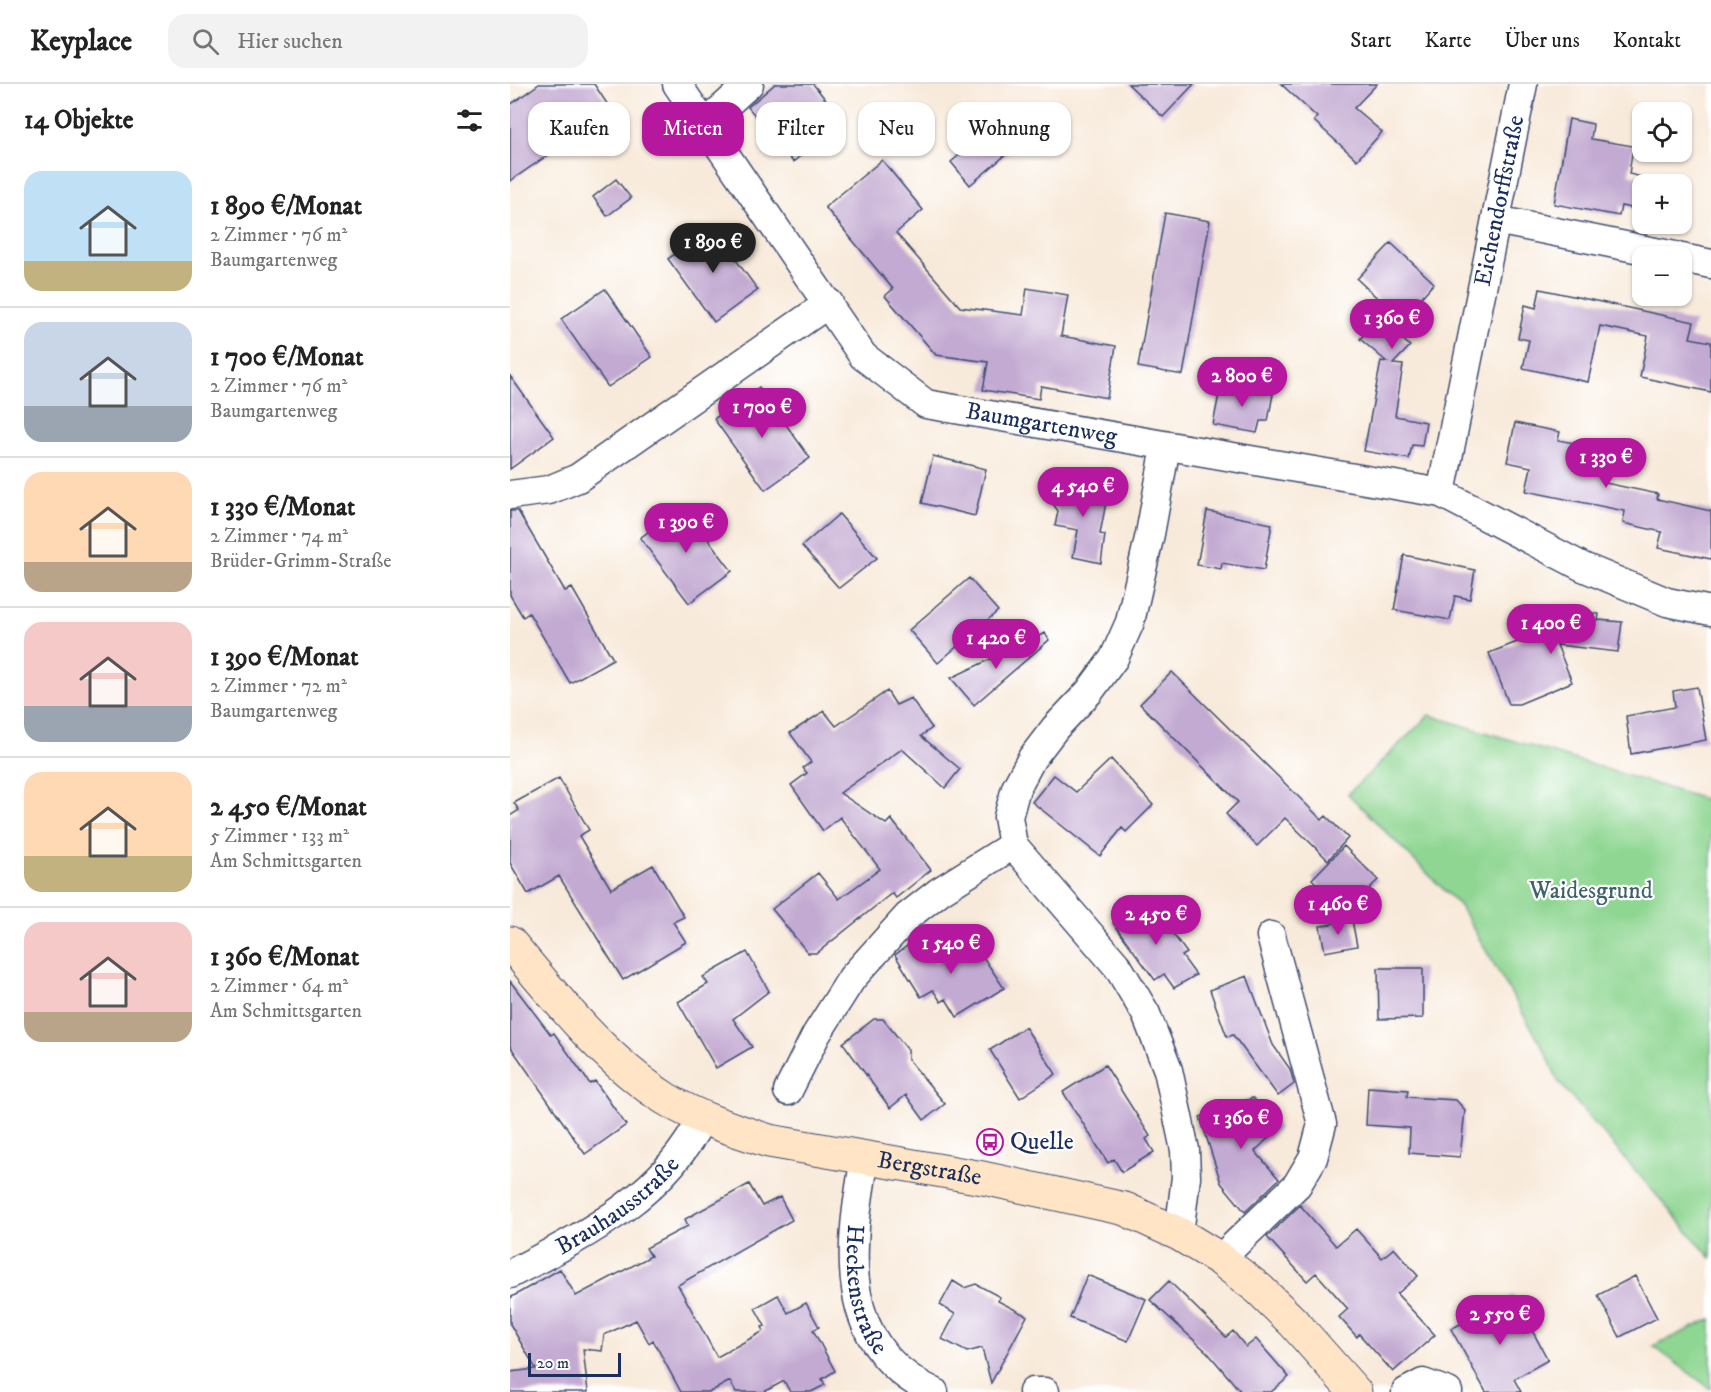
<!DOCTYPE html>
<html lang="de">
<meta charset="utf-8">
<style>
body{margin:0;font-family:"IM FELL DW Pica",serif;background:#f2f2f2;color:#222;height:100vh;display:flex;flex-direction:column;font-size:22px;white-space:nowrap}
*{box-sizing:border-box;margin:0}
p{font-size:20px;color:#767676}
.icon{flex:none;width:33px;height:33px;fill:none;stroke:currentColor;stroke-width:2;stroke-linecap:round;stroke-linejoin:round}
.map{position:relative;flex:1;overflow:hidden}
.sheet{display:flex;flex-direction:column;background:#fff;width:510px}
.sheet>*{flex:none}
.top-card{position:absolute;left:18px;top:18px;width:570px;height:54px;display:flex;gap:12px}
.controls{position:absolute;left:1122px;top:18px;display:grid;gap:12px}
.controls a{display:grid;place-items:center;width:60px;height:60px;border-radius:12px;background:#fff;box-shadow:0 2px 4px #0004;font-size:30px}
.scale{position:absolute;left:18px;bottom:15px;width:93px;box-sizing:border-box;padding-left:6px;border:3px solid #1b2f5e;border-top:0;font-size:16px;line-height:21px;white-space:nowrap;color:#1b2f5e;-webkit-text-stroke:4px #fff;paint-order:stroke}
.price{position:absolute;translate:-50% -51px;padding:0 14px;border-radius:21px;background:#b5179e;color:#fff;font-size:20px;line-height:39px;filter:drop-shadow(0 2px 3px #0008)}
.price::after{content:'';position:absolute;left:50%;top:36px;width:18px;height:14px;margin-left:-9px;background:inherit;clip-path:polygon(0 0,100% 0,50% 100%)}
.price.active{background:#222;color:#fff}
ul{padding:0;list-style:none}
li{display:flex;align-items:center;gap:18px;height:150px;padding:0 24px}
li+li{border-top:2px solid #e0e0e0}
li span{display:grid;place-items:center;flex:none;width:168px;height:120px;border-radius:18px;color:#555}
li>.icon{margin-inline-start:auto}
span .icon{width:72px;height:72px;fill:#fffc;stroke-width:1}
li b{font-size:26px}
h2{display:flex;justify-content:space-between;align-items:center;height:72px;padding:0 24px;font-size:26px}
.tag{padding:0 21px;border-radius:18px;background:#fff;box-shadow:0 2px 4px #0004;font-size:21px;line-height:54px}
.tag.active{background:#b5179e;color:#fff}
header{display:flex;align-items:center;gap:36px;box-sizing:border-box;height:84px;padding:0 30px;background:#fff;border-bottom:2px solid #e0e0e0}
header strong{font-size:28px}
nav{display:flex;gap:33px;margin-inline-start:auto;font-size:21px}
.search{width:420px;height:54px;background:#f2f2f2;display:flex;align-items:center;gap:15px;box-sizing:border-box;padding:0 21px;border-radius:18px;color:#767676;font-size:22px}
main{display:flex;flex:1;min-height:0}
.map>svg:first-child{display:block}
.green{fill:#8ed691;stroke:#548278;stroke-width:1.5}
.building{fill:#c3aad2}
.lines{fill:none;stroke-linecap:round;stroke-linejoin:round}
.minor-casing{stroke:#3c4b71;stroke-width:31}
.secondary-casing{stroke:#3c4b71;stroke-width:35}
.minor{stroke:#fff;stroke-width:28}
.secondary{stroke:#ffe4c6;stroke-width:33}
.labels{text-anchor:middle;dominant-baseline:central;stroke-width:4.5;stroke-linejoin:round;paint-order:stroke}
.street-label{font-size:24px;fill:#1b2f5e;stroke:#fff}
.park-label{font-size:24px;fill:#3e616d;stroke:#fff}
.poi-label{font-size:24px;fill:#1b2f5e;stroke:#fff;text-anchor:start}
</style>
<header>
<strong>Keyplace</strong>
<div class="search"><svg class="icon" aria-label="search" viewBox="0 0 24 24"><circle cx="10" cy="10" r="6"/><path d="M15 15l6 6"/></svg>Hier suchen</div>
<nav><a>Start</a><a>Karte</a><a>Über uns</a><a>Kontakt</a></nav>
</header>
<main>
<section class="sheet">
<h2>14 Objekte<svg class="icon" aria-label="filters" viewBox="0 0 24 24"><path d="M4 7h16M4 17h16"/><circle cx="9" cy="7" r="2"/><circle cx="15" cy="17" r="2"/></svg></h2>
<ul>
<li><span style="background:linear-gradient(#bfe0f5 75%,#c2b280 0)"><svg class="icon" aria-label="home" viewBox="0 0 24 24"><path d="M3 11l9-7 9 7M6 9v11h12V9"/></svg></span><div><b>1 890 €/Monat</b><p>2 Zimmer · 76 m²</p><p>Baumgartenweg</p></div></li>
<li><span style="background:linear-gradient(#c9d6e8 70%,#9aa5b1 0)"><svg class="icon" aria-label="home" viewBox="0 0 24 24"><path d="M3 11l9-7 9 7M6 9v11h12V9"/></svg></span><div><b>1 700 €/Monat</b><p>2 Zimmer · 76 m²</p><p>Baumgartenweg</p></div></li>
<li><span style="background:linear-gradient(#ffd9b3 75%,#b9a48a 0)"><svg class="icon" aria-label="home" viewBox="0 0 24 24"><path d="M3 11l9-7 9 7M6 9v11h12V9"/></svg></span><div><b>1 330 €/Monat</b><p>2 Zimmer · 74 m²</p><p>Brüder-Grimm-Straße</p></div></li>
<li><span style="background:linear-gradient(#f6c9c9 70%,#9aa5b1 0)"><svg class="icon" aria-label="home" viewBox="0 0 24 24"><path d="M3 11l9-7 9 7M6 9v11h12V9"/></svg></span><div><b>1 390 €/Monat</b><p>2 Zimmer · 72 m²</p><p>Baumgartenweg</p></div></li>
<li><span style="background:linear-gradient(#ffd9b3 70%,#c2b280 0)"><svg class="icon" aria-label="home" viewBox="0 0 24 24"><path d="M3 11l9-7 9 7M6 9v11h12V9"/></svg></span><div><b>2 450 €/Monat</b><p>5 Zimmer · 133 m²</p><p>Am Schmittsgarten</p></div></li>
<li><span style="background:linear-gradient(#f6c9c9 75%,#b9a48a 0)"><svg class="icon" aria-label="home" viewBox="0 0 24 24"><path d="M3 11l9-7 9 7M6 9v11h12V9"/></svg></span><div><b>1 360 €/Monat</b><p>2 Zimmer · 64 m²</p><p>Am Schmittsgarten</p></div></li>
</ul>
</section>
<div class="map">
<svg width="1201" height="1308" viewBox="0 0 1201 1308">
<rect width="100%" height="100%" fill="#fff"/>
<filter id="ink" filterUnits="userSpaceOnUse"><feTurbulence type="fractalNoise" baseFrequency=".0167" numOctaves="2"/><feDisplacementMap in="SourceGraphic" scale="12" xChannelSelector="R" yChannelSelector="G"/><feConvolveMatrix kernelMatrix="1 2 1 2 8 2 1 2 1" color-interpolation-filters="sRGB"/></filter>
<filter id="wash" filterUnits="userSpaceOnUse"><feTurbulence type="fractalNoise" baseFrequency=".008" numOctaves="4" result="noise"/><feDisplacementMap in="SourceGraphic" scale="24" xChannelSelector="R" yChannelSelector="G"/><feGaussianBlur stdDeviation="1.35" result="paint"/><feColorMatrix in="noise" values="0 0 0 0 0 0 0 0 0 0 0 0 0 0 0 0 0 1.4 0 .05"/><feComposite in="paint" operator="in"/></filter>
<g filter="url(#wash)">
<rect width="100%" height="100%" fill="#f8eada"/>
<!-- green -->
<path class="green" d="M 919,631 L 1201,717 L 1201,1174 L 1048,997 L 1036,969 L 950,822 L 838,710 Z
M 1201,1235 L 1201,1305 L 1143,1262 Z"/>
<g id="blocks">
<!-- building -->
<path class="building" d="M 29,0 L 84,0 L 102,27 L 0,97 L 0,21 Z
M 265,0 L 303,0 L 333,37 L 283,78 L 238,23 Z
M 618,0 L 684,0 L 653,33 Z
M 771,0 L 867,0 L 844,24 L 872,48 L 847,76 L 804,37 L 807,33 Z
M 497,31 L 516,54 L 460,101 L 441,78 Z
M 1059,35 L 1083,40 L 1081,55 L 1123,62 L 1119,90 L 1132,93 L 1132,126 L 1111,122 L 1109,132 L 1044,120 Z
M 372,76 L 413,126 L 386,149 L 450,223 L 513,231 L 517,204 L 558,211 L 551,252 L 606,262 L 597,314 L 531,302 L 529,315 L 473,306 L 478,278 L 426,271 L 375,212 L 383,205 L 315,123 Z
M 106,95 L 121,114 L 97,132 L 83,113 Z
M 655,129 L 700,137 L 673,291 L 628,283 Z
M 202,143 L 248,206 L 204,238 L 158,175 Z
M 881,159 L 924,199 L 892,235 L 900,242 L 890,253 L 900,262 L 883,280 L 893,281 L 885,332 L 916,338 L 912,362 L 902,361 L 899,375 L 854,367 L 871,277 L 877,278 L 850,255 L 878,224 L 847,195 Z
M 95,205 L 142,273 L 98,303 L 51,235 Z
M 1030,205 L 1184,238 L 1180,254 L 1201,258 L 1201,308 L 1130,293 L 1138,252 L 1090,242 L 1078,298 L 1013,284 L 1019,256 L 1008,254 L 1015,221 L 1026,224 Z
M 0,292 L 44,353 L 0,385 Z
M 711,300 L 763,310 L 758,337 L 750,337 L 747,349 L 703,341 Z
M 249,303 L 300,374 L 255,406 L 204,335 Z
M 1005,339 L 1050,348 L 1048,356 L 1101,366 L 1095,399 L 1148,410 L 1147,415 L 1201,427 L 1201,475 L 1148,464 L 1152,448 L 1113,439 L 1115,427 L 1016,407 L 1021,383 L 997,378 Z
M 423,372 L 476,385 L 465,432 L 412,419 Z
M 571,393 L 579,405 L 598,408 L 590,450 L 595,451 L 591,479 L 563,473 L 568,446 L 545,442 L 548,427 L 539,414 Z
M 173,422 L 222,487 L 179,519 L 130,454 Z
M 0,427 L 8,427 L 55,507 L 62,504 L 103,575 L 60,599 L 19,529 L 13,533 L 0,511 Z
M 697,427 L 762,440 L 754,486 L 712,479 L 711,485 L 687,481 Z
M 329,430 L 367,474 L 329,504 L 292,462 Z
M 894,471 L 965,486 L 960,515 L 945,512 L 940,536 L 884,526 Z
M 459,494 L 488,527 L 428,579 L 399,546 Z
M 1058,525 L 1089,530 L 1088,536 L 1112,538 L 1108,568 L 1047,561 L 1062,598 L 1009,620 L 999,620 L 979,569 L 1056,539 Z
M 535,549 L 539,556 L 464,621 L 441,594 Z
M 662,588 L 812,736 L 816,732 L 838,754 L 818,776 L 775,734 L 747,762 L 716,730 L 728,718 L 630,620 Z
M 1187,603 L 1196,656 L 1121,670 L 1116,632 L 1165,623 L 1163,607 Z
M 377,607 L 386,621 L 401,614 L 422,644 L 411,652 L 450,685 L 435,704 L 392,665 L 330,709 L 376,740 L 381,735 L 421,786 L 386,814 L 382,809 L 307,869 L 298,869 L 262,825 L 308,789 L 329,815 L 370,785 L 330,733 L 313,747 L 281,701 L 297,689 L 293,684 L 301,678 L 280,649 L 314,627 L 326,642 Z
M 601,675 L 643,721 L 616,748 L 612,744 L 590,772 L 522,718 L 544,691 L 566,708 Z
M 49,694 L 79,746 L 69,752 L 101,805 L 143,781 L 174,833 L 163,838 L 176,858 L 113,896 L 49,792 L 18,810 L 0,779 L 0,732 L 9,726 L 4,719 Z
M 834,762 L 868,796 L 834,829 L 802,795 Z
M 644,824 L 677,869 L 672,872 L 686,891 L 664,904 L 654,890 L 645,896 L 603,839 L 622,825 L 629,835 Z
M 842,836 L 847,862 L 815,868 L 810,842 Z
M 409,853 L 425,878 L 461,855 L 494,904 L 447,933 L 436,915 L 431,918 L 423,906 L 411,913 L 385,871 Z
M 237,868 L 259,907 L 223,935 L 242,963 L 206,984 L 168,918 L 198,900 L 193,893 Z
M 868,884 L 913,884 L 913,934 L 869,935 Z
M 737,892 L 763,961 L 780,985 L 784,1000 L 768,1012 L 723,951 L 717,953 L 700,906 Z
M 0,897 L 41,951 L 44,949 L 80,1000 L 85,997 L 116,1041 L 75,1070 L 0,962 Z
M 364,935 L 373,935 L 398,966 L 398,975 L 435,1020 L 414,1036 L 396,1011 L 380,1024 L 333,959 Z
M 515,943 L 546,990 L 510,1014 L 480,966 Z
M 595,981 L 640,1052 L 636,1055 L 644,1068 L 612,1088 L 604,1075 L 598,1079 L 553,1008 Z
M 858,1003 L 898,1006 L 897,1013 L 946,1016 L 955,1026 L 950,1073 L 899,1069 L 900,1044 L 856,1041 Z
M 743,1014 L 769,1044 L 745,1067 L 769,1095 L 735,1128 L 711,1099 L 690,1033 Z
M 239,1100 L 252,1122 L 270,1113 L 282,1136 L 168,1201 L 207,1273 L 254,1247 L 252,1243 L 255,1242 L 245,1224 L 268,1211 L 278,1229 L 296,1219 L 309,1243 L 303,1246 L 325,1287 L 312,1295 L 315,1301 L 301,1308 L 280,1308 L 274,1297 L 254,1308 L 226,1308 L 220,1297 L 200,1308 L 171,1308 L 143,1256 L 139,1259 L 126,1236 L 94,1251 L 92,1267 L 73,1265 L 78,1308 L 0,1308 L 0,1288 L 26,1285 L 0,1240 L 0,1214 L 50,1185 L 66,1212 L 141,1172 L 136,1164 L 178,1142 L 175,1135 Z
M 790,1121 L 826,1162 L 846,1145 L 872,1174 L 884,1164 L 908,1192 L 887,1210 L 925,1251 L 883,1288 L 849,1250 L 847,1253 L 829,1233 L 838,1225 L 806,1189 L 797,1197 L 757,1153 Z
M 577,1191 L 636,1215 L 618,1257 L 560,1234 Z
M 1125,1192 L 1147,1234 L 1110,1253 L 1088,1211 Z
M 443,1197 L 454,1204 L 466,1200 L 490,1213 L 488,1217 L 517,1232 L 481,1299 L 472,1264 L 457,1268 L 432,1255 L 445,1230 L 430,1221 Z
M 659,1197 L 716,1253 L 723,1247 L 736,1263 L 746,1255 L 779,1293 L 761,1308 L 731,1308 L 698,1269 L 640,1216 Z
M 1003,1211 L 1038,1276 L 1004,1295 L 1011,1308 L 976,1308 L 941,1245 Z"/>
</g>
</g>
<g filter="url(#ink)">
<use href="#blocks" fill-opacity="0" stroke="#3c4b71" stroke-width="1.5"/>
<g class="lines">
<defs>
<g id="minor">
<path id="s1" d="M 167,0 L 353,272 L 416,320 L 931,409 L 1073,483 L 1157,518 L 1201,527"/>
<path d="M 196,39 L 239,0"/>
<path d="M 986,136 L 1165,172"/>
<path d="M 1172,174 L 1201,180"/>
<path d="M 656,362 L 640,450 L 620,538 L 604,574 L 579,608 L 545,644 L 522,674 L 506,704 L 498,733 L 503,761 L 608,883 L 636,930 L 658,986 L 675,1066 L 676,1093 L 669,1150"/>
<path id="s2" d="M 931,409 L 1013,0"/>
<path d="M 0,411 L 39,406 L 68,394 L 319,219"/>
<path d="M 278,1007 L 306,951 L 342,894 L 398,832 L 430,807 L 503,761"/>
<path id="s3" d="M 355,1074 C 339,1164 325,1261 424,1308"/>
<path d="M 710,1175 L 787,1101 L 803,1074 L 812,1040 L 761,852"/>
<path id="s4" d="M 0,1190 C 75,1151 155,1112 193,1032"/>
<path d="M 523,1308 L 535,1308"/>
<path d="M 896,1308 L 913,1299 L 938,1308"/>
</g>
<g id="secondary">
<path id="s5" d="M 0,859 C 46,914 95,977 156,1015 C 187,1034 225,1046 259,1057 L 473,1094 L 615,1125 L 669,1150 L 710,1175 L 749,1205 L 784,1239 L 845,1308"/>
</g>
</defs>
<!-- minor casing -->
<use href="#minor" class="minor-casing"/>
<!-- secondary casing -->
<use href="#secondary" class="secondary-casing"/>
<!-- minor -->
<use href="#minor" class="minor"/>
<!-- secondary -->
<use href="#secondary" class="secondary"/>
</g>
</g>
<!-- icons -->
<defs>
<symbol id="bus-ring" viewBox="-11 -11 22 22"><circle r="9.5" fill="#fff" stroke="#b5179e" stroke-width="1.5"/><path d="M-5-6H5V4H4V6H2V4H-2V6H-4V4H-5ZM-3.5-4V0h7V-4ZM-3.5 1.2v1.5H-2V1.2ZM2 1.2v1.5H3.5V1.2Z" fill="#b5179e"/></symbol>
</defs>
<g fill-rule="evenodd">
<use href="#bus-ring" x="465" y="1043" width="30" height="30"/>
</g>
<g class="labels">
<!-- street labels -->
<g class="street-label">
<text stroke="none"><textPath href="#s2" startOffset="298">Eichendorffstraße</textPath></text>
<text stroke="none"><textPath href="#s1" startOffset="526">Baumgartenweg</textPath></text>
<text stroke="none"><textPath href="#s5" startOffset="496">Bergstraße</textPath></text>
<text stroke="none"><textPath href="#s4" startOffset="128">Brauhausstraße</textPath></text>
<text stroke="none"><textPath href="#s3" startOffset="134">Heckenstraße</textPath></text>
</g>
<!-- park labels -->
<g class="park-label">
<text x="1081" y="807">Waidesgrund</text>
</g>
<!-- poi labels -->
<g class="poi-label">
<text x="500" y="1058">Quelle</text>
</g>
</g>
</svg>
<div class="controls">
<a><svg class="icon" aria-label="locate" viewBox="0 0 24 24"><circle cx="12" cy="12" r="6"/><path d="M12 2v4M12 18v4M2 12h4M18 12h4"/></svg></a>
<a>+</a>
<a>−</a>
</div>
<div class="scale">20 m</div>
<b class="price active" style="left:203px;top:190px">1 890 €</b>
<b class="price" style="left:882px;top:266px">1 360 €</b>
<b class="price" style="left:732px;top:324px">2 800 €</b>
<b class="price" style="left:252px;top:355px">1 700 €</b>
<b class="price" style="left:1096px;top:405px">1 330 €</b>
<b class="price" style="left:573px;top:434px">4 540 €</b>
<b class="price" style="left:176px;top:470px">1 390 €</b>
<b class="price" style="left:1041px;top:571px">1 400 €</b>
<b class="price" style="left:486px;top:586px">1 420 €</b>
<b class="price" style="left:828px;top:852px">1 460 €</b>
<b class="price" style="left:646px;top:862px">2 450 €</b>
<b class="price" style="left:441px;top:891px">1 540 €</b>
<b class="price" style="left:731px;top:1066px">1 360 €</b>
<b class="price" style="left:990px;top:1262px">2 550 €</b>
<div class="top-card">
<a class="tag">Kaufen</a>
<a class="tag active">Mieten</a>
<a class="tag">Filter</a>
<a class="tag">Neu</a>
<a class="tag">Wohnung</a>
</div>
</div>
</main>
